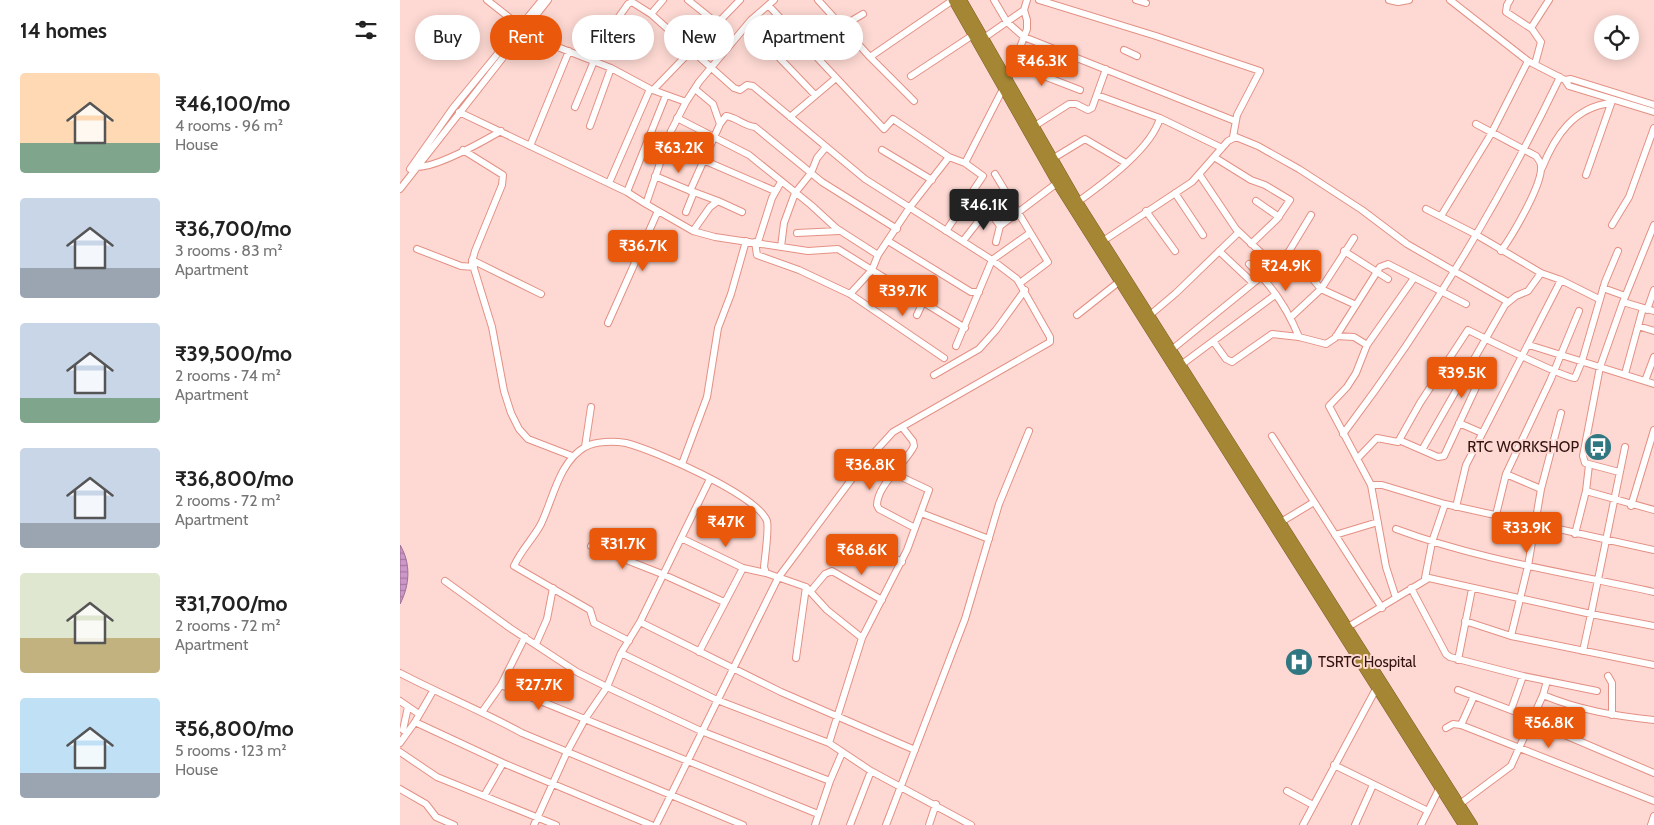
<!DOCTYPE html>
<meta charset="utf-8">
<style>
body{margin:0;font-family:Cabin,sans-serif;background:#f2f2f2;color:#222;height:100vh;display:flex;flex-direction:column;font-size:19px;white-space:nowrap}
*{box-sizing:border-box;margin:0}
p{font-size:16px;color:#767676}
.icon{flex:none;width:28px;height:28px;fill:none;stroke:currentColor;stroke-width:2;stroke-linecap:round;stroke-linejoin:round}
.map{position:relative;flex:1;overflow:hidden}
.side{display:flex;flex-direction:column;background:#fff;width:400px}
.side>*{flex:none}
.banner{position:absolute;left:15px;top:15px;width:475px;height:45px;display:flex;gap:10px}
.tools{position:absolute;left:1194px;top:15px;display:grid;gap:10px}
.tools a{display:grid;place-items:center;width:45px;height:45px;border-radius:50%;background:#fff;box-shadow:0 2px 12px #0003;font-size:25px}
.price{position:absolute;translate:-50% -42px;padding:0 11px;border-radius:5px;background:#ea580c;color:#fff;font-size:16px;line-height:32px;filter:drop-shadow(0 1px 2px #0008)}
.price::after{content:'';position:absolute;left:50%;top:30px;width:15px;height:11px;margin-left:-8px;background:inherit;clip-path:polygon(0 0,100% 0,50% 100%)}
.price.selected{background:#222;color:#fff}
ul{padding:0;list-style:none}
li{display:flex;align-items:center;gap:15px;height:125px;padding:0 20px}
li span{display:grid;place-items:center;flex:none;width:140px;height:100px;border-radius:5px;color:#555}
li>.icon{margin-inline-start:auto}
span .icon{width:60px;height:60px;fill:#fffc;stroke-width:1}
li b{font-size:21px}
h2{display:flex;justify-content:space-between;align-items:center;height:60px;padding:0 20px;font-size:21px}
.tag{padding:0 18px;border-radius:22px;background:#fff;box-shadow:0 2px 12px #0003;font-size:18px;line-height:45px}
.tag.selected{background:#ea580c;color:#fff}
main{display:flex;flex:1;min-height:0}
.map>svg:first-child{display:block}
.water{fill:url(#water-rules);stroke:#9e6f91}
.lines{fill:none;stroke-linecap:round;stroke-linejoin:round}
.minor-casing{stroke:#e49084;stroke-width:8}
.highway-casing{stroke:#7c5e28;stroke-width:10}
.minor{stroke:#fff;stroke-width:6}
.highway{stroke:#a48635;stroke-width:9}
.labels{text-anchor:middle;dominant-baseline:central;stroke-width:4;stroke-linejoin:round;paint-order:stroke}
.poi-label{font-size:15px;fill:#32130f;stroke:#fed9d3;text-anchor:end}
</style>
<main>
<section class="side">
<h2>14 homes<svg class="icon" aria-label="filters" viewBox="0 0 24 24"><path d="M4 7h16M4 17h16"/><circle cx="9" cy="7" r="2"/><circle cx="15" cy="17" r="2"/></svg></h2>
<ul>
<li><span style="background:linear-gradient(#ffd9b3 70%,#7fa58c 0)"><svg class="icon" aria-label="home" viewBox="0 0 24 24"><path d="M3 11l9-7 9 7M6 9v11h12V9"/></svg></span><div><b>₹46,100/mo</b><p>4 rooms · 96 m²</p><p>House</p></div></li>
<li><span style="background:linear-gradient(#c9d6e8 70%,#9aa5b1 0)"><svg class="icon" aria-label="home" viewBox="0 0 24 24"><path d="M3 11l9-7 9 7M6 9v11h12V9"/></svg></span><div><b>₹36,700/mo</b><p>3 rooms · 83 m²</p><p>Apartment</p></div></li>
<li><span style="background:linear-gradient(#c9d6e8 75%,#7fa58c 0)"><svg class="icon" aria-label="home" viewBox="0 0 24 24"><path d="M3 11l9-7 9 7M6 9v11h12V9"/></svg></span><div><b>₹39,500/mo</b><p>2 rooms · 74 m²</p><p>Apartment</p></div></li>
<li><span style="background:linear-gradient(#c9d6e8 75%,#9aa5b1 0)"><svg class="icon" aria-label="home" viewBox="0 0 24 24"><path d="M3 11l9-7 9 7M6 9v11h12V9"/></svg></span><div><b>₹36,800/mo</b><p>2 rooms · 72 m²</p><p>Apartment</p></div></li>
<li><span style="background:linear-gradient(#dfe7d0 65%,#c2b280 0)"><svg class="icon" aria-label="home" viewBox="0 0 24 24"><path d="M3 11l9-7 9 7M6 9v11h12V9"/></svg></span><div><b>₹31,700/mo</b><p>2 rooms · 72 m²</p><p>Apartment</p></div></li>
<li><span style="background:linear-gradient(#bfe0f5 75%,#9aa5b1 0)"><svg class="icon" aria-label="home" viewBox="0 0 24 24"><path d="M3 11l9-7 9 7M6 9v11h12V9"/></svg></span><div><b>₹56,800/mo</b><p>5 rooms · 123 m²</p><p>House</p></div></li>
</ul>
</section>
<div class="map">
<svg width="1254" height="825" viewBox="0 0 1254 825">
<defs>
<pattern id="water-rules" width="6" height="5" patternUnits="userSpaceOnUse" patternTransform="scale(1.25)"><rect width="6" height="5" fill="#cd97c9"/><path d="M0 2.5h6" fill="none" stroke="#a77aa2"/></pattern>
</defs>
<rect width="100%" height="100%" fill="#fed9d3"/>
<!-- water -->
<path class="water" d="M 0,545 C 11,563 10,585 0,604 Z"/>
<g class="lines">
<defs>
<path id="minor" d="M 87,0 L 120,26
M 288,0 L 318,24
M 374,0 L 351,20 L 299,82 L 286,102 L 271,131 L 246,204 L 293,231 L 315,237 L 408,251 L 438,249 L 565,328
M 418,0 L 470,57 L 553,0
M 594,0 L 607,22 L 624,37 L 835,121
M 639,0 L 756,36 L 860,71 L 837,115 L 833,137
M 736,0 L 746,3
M 989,0 L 998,2 L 1009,0
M 1050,0 L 1128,61 L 1165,80 L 1171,79 L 1254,105
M 1110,0 L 1107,5 L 1106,12 L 1132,29 L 1141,42 L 1135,64
M 369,6 L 484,129 L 493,119 L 549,157 L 565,163 L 608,79 L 627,29 L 627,20 L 624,10 L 627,0
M 251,14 L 263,0
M 348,25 L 415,95
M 441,27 L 463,14
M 1131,28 L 1149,0
M 122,33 L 211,68 L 250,89 L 286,102
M 581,40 L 624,10
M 724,50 L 737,56
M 470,57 L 514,101
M 189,59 L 228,4 L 232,2 L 251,14 L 334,88 L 340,90 L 347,85 L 353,86 L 465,179 L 592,260 L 617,279 L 650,337 L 650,342 L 493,432 L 460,468 L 378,578 L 256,825
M 613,64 L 680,90
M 511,76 L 573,35
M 1165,80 L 1169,86 L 1254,112
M 295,89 L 313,104 L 320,124 L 326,116 C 336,117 344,126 355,127 L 422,182 L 497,229
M 253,90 L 340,0
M 697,95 L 760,118 L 822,148
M 175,107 L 194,61
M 59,112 L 227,192 L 246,204
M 390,117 L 436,78
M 277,118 L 349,155 L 411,205 L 436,228 L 478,255
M 1076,124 L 1136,156 C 1138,159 1141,162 1141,166 C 1143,184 1112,236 1101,251
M 190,126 L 211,68
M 633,127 L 669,104 L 676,104 L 688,110 L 692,108 L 706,69
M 266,144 L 375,191
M 130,146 L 169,51
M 63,150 L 103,175 L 102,185 L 75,251 L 72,262 L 92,327 L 104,391 L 111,413 L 119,429 L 128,439 L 172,456
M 482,150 L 532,180
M 814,157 L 851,180 L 865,185 L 890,200 L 877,219 L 851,244
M 652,159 L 685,139 L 726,163
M 16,167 C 37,168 82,142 101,131
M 1142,168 C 1155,136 1174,107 1211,103
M 10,169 L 53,108 L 142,0
M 595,174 L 648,262 L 620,283
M 799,174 L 836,229 L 873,264
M 1186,175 L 1212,101
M 255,176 L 293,192
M 209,183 L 250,89
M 0,189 L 148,0
M 290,191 L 320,124
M 227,192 L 266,95
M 775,193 L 803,235
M 856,201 L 879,217
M 675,204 C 701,185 751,150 760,118
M 1026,209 L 1075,234 L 1141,273 L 1161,280 L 1199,299
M 746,211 L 775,251
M 286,212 L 294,192 L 318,201
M 1041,216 L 1091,134 L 1128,61
M 1212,225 L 1229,197 L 1254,128
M 293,231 L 310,207 L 318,201 L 342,212
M 546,231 L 583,176 L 565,163
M 397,233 L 439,231
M 488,241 L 571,292 L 579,292
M 563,241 L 588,209 L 600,226
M 703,241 L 792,182 L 828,141 L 836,137 L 858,146 L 899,169 L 962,210 L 1007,244 L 1108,302
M 355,242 L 357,255 L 399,270 L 450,294 L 544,358
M 358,242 L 372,198 L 381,182
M 596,242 L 600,226 L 657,183
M 381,247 L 384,223 L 395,193 L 411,173 L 417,158 L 426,147
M 17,249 L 61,266 L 74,267
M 819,251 L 853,283
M 944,251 L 988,279
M 888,253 L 911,215
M 72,260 L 141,294
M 849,264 C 871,284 888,310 899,337
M 1203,288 L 1225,296
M 450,294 L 472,270 L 478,255 L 510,207 L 549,157
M 1223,302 L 1254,311
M 956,305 L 980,267 L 988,264 L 1066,304
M 1247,310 L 1254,290
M 517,315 L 523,302
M 677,315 L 720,281
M 750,315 L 776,293 L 839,232
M 891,317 L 921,289 L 954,238
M 208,323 L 258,211
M 1238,326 L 1254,331
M 936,336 L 954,337 L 967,345
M 1129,345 L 1254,384
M 556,346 L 592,260 L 630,233
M 770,351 L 862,276 L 887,253 L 895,258 L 921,289 L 956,305 L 935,338 L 926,344 L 899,337 L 872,334 L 832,362 L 826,359 L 813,341
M 781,365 L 875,295
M 1225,374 L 1243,308
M 534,375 L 579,349 L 596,330 L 625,290
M 1245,381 L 1254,357
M 1059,423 L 1082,433
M 502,427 L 513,441 L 514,446 C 506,463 477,485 477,505 L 479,509 L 515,528
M 943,434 C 1027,323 1100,202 1160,77
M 872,436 L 982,608
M 999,440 L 1038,457 L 1044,456 L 1078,383
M 185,447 L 191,407
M 1225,447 L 1191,614 L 1254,626
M 1022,450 L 1105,305 L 1116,296 L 1128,291 L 1141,273
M 957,459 L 977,438 L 998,442 L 1020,403 L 1068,330 C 1082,337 1167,379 1175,378 L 1182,361 L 1205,282 L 1218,251
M 282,464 L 307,397 L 318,328 L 331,294 L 346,241
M 1219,472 L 1185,463 L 1183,456 L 1200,367 L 1223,302 L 1254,225
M 1106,474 L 1141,489 L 1128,566 L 1111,636
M 971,485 L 982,485 L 1045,504 L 1254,550
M 1141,489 L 1161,413
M 1186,491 L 1254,510
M 1231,506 L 1254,430
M 1056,507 L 1066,465 L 1161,280
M 521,513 L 589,539
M 1096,515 L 1106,474 L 1150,381 L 1179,311
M 881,522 L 914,502
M 996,529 C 1079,560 1168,573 1254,592
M 1175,534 L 1186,491 L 1189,465
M 935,535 L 978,522
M 281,538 L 343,568 L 366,573
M 453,539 L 502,562
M 191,546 L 262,574 L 324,602
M 1025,578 L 1032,542 L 1045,504
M 45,581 L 110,628 L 177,672 L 207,687 L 301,731 L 430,781 L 415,825
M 1011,588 L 1046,654 L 1050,657 L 1123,676 L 1197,691
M 410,592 L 425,574 L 432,571 L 482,600
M 996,598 L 986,567 L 971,485 L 929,406 L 947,387 L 956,373 L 967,345 L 1014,278
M 1065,621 L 1111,636 L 1254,665
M 240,622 L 381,692 L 515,750
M 948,627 L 1029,578 L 1191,614 L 1183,651
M 229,641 L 194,623 L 190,610 L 114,566 C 121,550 133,539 141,524 C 153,499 159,462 185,447 C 196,441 214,441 226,443 C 254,450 357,495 367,521 C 369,529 365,557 364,567 L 366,573 L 406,587 L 427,610 L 462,638
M 136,644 L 147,619 L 153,588
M 299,652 L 343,568
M 221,653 L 317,700 L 429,743 L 471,771 L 571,825
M 396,658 L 406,587
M 1058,660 L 1072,589
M 0,673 C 40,694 82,711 122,733 L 343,825
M 1208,676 L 1212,683 L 1212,715
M 101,685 L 418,814
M 1058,690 L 1132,718 L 1160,733 L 1254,773
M 1143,695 L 1147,681
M 0,701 L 19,714
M 1111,710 L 1123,676
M 82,712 L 101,685 L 125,637
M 15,722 L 33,691
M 1061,725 L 1074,696
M 1046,728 L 1053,724 L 1061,725 L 1254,801
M 3,730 L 8,707
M 0,743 L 15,722 L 103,763 L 251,825
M 429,743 L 462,638 L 507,550 L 529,490 L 493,473
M 0,752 L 37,777 L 156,825
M 934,765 L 1028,811
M 430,781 L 442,753
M 0,789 L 26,804 L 36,817 L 54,825
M 887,791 L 913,805
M 84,796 L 103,763
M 1060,804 L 1111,766 L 1143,695 C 1179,710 1215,716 1254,720
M 134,825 L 167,752 L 185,719 L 207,687 L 221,653 L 240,622 L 310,479
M 450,825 L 471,771
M 486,825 L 565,619 L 599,504 L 629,431
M 529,825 L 536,804
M 903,825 L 977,687
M 955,825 L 973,785
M 1021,825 L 1040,787
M 1251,825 L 1254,816"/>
<path id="highway" d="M 553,0 L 657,183 L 1063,825
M 562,0 L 678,202 L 1073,825"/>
</defs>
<!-- minor casing -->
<use href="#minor" class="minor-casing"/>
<!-- highway casing -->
<use href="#highway" class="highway-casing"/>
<!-- minor -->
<use href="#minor" class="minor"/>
<!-- highway -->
<use href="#highway" class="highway"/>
</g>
<!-- icons -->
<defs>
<symbol id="bus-disc" viewBox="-11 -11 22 22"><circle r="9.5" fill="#307782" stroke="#fed9d3"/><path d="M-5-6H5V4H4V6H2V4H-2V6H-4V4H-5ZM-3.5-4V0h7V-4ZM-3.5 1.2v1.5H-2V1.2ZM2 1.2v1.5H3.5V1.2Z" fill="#fff"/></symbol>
<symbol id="hospital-disc" viewBox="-11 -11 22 22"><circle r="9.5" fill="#307782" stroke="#fed9d3"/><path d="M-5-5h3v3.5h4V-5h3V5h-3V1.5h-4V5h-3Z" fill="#fff"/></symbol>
</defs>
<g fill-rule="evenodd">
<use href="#bus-disc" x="1182" y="431" width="32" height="32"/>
<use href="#hospital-disc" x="883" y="646" width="32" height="32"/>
</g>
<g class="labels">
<!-- poi labels -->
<g class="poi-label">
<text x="1179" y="447">RTC WORKSHOP</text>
<text x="918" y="662" text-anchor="start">TSRTC Hospital</text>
</g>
</g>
</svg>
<div class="tools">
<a><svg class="icon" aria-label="locate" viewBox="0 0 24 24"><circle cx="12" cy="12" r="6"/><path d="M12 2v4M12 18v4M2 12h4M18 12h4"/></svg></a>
</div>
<b class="price" style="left:642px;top:87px">₹46.3K</b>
<b class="price" style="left:279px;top:174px">₹63.2K</b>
<b class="price selected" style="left:584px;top:231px">₹46.1K</b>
<b class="price" style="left:243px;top:272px">₹36.7K</b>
<b class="price" style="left:886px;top:292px">₹24.9K</b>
<b class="price" style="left:503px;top:317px">₹39.7K</b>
<b class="price" style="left:1062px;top:399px">₹39.5K</b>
<b class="price" style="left:470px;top:491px">₹36.8K</b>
<b class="price" style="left:326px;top:548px">₹47K</b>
<b class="price" style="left:1127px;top:554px">₹33.9K</b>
<b class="price" style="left:223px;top:570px">₹31.7K</b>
<b class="price" style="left:462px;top:576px">₹68.6K</b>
<b class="price" style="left:139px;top:711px">₹27.7K</b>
<b class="price" style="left:1149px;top:749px">₹56.8K</b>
<div class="banner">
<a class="tag">Buy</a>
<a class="tag selected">Rent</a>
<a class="tag">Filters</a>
<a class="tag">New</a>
<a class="tag">Apartment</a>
</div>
</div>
</main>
